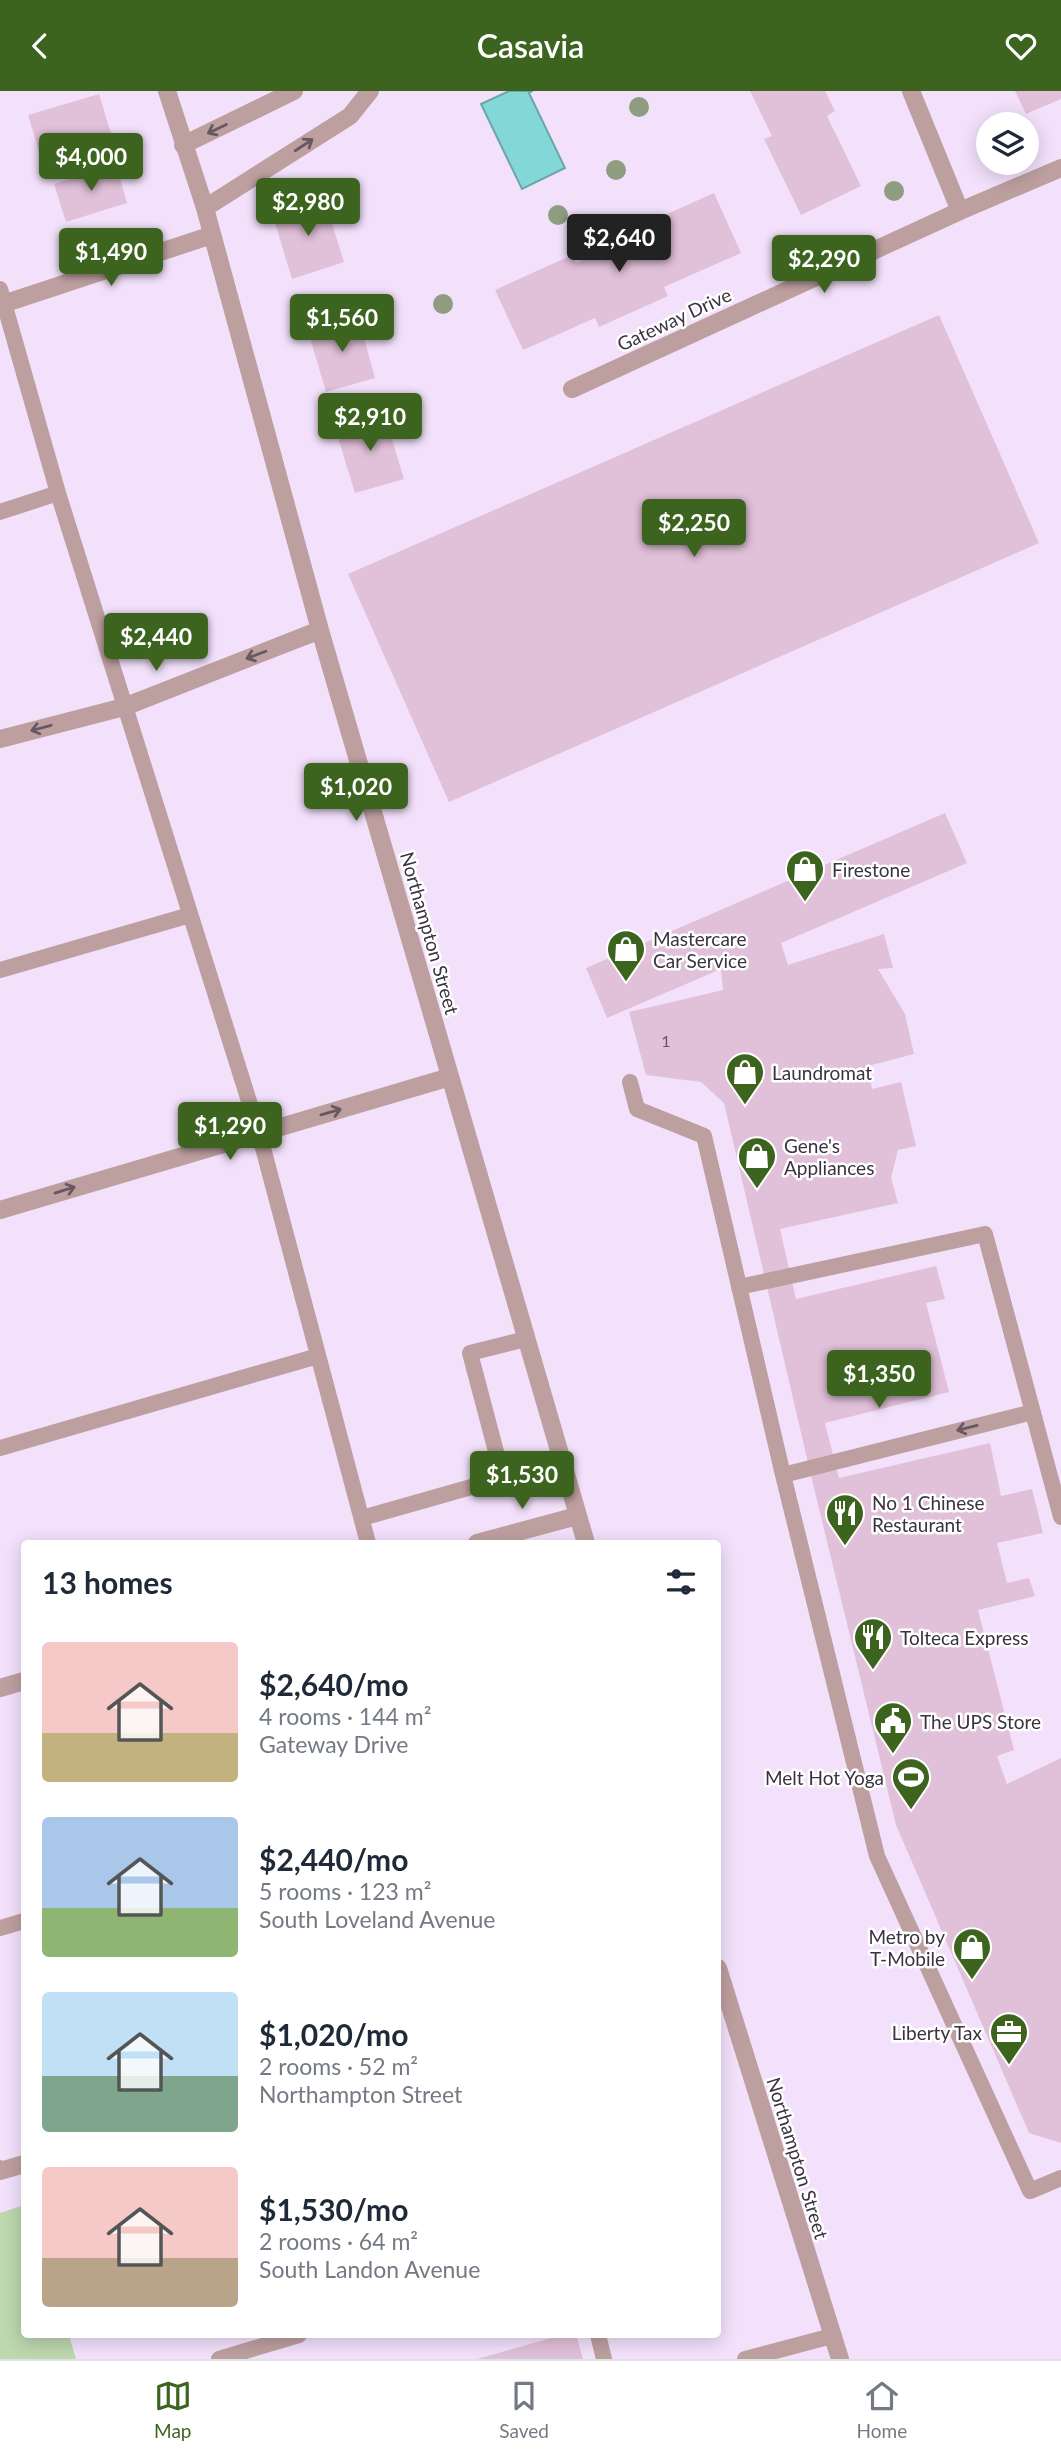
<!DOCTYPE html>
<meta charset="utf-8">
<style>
body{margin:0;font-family:Lato,sans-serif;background:#f2f2f3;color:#1f2937;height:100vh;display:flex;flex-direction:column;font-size:26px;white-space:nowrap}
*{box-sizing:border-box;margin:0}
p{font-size:23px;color:#747a83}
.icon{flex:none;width:38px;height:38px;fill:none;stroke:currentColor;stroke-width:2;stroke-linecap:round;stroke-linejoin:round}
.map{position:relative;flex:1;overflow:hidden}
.sheet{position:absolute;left:21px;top:1449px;width:700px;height:798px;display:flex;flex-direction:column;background:#fff;border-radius:7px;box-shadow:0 4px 18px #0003}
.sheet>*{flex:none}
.controls{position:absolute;left:976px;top:21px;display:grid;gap:14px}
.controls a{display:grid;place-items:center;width:63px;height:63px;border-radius:50%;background:#fff;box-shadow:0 4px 18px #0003;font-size:35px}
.price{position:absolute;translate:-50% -60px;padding:0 16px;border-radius:7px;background:#3d641f;color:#fff;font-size:23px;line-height:46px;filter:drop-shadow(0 2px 4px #0008)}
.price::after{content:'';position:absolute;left:50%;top:42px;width:21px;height:16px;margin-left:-10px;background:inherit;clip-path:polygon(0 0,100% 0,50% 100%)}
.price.active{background:#222;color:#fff}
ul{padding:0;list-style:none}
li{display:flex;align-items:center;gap:21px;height:175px;padding:0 21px}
li span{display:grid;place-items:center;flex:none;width:196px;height:140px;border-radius:7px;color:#555}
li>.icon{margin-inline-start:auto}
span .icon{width:84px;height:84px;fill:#fffc;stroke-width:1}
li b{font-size:30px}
h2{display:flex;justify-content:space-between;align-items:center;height:84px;padding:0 21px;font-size:30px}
header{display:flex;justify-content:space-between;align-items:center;height:91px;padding:0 21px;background:#3d641f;color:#fff;font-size:32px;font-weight:600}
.dock{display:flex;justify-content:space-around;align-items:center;height:98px;border-top:2px solid #e0e1e3;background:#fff;font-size:19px;color:#747a83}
.dock a{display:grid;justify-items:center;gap:4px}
.dock .active{color:#3d641f}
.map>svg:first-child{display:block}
.green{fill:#bdd7ae}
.water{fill:#83d7d6;stroke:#6da6a9;stroke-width:2}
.building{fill:#e1c0d9}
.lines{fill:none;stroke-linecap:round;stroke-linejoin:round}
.lane{stroke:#be9fa0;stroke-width:16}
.street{stroke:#be9fa0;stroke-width:18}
.tree{fill:#8e9c80}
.oneway{stroke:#685861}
.labels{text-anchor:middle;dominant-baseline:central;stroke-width:5;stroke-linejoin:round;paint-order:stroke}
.number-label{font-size:16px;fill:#645666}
.street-label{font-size:19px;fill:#3a323f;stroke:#fff}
.poi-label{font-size:19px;fill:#3a323f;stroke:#fff;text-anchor:start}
</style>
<header><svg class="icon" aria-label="back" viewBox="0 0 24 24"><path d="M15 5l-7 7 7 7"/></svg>Casavia<svg class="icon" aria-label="heart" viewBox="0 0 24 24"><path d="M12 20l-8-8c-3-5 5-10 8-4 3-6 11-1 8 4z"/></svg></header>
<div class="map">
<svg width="1061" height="2268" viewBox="0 0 1061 2268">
<rect width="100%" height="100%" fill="#f3e1fc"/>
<!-- green -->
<path class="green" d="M 24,2114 L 24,2244 L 69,2244 L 76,2268 L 0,2268 L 0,2122 Z"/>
<!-- water -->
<path class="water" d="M 509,0 L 532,0 L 529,2 L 565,77 L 522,98 L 481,13 Z"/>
<!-- building -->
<path class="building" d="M 750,0 L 825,0 L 835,20 L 827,25 L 861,95 L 801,124 L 764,48 L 772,45 Z
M 1015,0 L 1061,0 L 1061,8 L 1026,23 Z
M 99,3 L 115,56 L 44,77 L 28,24 Z
M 116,74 L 127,112 L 66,131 L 54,93 Z
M 714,102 L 741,162 L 664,196 L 668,205 L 599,236 L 595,227 L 523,259 L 495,199 L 572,164 L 576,172 L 639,144 L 636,137 Z
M 324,107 L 344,171 L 292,188 L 272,122 Z
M 939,224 L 1039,452 L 449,711 L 348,483 Z
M 358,225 L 375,287 L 326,301 L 308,240 Z
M 384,322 L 404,388 L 355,402 L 335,337 Z
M 945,722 L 967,772 L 781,852 L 788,874 L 884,843 L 893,877 L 878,878 L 905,923 L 914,963 L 868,975 L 872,998 L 901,991 L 916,1055 L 898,1059 L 891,1087 L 898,1112 L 780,1138 L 796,1208 L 936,1175 L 945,1208 L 926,1212 L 949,1301 L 825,1332 L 839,1387 L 990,1352 L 1001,1405 L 1032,1398 L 1043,1442 L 997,1452 L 1007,1492 L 1029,1487 L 1035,1505 L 978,1519 L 1014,1659 L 997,1665 L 1007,1693 L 1061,1667 L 1061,2052 L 1029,2042 L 896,1734 L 813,1393 L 724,1012 L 701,991 L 646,984 L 629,921 L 723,899 L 721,878 L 607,927 L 586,877 Z
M 562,2244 L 576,2244 L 583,2268 L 477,2268 Z"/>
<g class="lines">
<!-- lane -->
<path class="lane" d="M 0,198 L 58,402 L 259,1042 L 368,1452
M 0,421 L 58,402
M 0,879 L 190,824
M 630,991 L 637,1018 L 704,1045 L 783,1384 L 877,1765 L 1030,2100 L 1061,2087
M 739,1196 L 985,1143 L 1061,1426
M 0,1357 L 318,1265
M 783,1384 L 1033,1321
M 362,1427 L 503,1387 L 470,1262 L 526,1248
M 0,1837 L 24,1830
M 598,2244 L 604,2268
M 219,2268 L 299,2244
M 745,2268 L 832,2245"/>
<!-- street -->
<path class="street" d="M 167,0 L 205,117 L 320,539 L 586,1452
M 911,0 L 960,120
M 183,54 L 294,0
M 205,117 L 350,25 L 370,0
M 0,214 L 212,144
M 572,298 L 960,120 L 1061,77
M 0,648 L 124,616 L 320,539
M 0,1119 L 450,986
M 477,1452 L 577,1425
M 0,1597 L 24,1590
M 718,1877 L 840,2268
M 0,2078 L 0,2080 L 24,2073"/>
</g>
<!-- trees -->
<g class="tree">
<circle cx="639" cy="16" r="10"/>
<circle cx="616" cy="79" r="10"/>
<circle cx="894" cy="100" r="10"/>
<circle cx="558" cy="124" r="10"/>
<circle cx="443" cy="213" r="10"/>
</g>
<!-- one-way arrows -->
<defs><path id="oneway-shaft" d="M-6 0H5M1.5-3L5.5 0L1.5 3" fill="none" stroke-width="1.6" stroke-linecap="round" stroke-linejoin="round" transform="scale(1.75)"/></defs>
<g class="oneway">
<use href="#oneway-shaft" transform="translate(217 38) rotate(154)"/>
<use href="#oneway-shaft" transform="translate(304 54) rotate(-33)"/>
<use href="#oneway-shaft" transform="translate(256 564) rotate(159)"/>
<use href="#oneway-shaft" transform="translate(41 637) rotate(165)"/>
<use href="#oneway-shaft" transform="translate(331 1021) rotate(-16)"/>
<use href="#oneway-shaft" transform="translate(65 1099) rotate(-17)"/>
<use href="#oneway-shaft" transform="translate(967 1337) rotate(166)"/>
</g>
<!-- icons -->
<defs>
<symbol id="shop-pin" viewBox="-11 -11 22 30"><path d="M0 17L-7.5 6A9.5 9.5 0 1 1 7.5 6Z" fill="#3d641f" stroke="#fff"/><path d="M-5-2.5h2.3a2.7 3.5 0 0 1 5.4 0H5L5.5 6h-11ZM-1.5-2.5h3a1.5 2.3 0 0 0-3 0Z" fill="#fff"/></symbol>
<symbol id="restaurant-pin" viewBox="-11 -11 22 30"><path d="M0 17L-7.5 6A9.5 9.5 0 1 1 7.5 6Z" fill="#3d641f" stroke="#fff"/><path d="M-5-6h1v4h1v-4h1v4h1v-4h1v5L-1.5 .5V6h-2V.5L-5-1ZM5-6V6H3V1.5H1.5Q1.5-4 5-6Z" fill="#fff"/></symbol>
<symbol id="civic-pin" viewBox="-11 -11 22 30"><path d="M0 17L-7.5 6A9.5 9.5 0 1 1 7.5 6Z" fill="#3d641f" stroke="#fff"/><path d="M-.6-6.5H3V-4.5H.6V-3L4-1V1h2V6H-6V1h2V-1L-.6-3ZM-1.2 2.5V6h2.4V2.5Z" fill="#fff"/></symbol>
<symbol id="stadium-pin" viewBox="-11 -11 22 30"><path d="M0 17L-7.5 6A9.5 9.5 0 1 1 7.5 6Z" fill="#3d641f" stroke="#fff"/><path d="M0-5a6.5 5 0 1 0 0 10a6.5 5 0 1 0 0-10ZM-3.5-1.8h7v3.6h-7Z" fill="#fff"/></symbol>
<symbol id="office-pin" viewBox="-11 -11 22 30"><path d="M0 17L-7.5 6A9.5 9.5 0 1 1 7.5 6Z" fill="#3d641f" stroke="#fff"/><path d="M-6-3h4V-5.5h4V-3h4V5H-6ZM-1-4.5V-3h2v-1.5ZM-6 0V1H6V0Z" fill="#fff"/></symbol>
</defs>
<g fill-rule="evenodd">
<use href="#shop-pin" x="783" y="756" width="44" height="60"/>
<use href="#shop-pin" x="604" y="836" width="44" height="60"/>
<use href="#shop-pin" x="723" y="959" width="44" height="60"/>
<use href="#shop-pin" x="735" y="1043" width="44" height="60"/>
<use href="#restaurant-pin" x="823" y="1400" width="44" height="60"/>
<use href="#restaurant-pin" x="851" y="1524" width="44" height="60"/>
<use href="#civic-pin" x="871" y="1608" width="44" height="60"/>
<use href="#stadium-pin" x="889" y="1664" width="44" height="60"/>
<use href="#shop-pin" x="950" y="1834" width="44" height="60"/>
<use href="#office-pin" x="987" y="1919" width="44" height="60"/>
</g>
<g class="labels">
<!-- number labels -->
<g class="number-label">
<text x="666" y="949">1</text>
</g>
<!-- street labels -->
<g class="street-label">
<text transform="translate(674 228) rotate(-25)">Gateway Drive</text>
<text transform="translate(430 842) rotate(74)">Northampton Street</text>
<text transform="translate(798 2067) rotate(73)">Northampton Street</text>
</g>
<!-- poi labels -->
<g class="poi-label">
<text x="832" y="778">Firestone</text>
<text x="653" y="847">Mastercare<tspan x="653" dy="22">Car Service</tspan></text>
<text x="772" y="981">Laundromat</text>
<text x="784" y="1054">Gene's<tspan x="784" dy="22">Appliances</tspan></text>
<text x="872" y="1411">No 1 Chinese<tspan x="872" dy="22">Restaurant</tspan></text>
<text x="900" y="1546">Tolteca Express</text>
<text x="920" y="1630">The UPS Store</text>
<text x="884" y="1686" text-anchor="end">Melt Hot Yoga</text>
<text x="945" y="1845" text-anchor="end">Metro by<tspan x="945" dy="22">T-Mobile</tspan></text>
<text x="982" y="1941" text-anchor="end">Liberty Tax</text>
</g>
</g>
</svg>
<div class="controls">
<a><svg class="icon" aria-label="layers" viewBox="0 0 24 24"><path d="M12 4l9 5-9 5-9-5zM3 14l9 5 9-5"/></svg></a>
</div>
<b class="price" style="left:91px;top:102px">$4,000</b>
<b class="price" style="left:308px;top:147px">$2,980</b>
<b class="price active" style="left:619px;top:183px">$2,640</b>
<b class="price" style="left:111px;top:197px">$1,490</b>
<b class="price" style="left:824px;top:204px">$2,290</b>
<b class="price" style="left:342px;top:263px">$1,560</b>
<b class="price" style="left:370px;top:362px">$2,910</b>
<b class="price" style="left:694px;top:468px">$2,250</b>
<b class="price" style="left:156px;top:582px">$2,440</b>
<b class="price" style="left:356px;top:732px">$1,020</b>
<b class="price" style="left:230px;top:1071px">$1,290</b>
<b class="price" style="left:879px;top:1319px">$1,350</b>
<b class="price" style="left:522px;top:1420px">$1,530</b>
<section class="sheet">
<h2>13 homes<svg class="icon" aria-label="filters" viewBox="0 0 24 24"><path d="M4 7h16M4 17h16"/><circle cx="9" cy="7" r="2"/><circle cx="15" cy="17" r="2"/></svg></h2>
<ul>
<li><span style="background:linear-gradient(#f6c9c9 65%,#c2b280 0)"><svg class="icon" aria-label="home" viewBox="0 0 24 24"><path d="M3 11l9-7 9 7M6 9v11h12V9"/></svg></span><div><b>$2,640/mo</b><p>4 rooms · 144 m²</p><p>Gateway Drive</p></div></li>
<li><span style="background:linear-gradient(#a9c7e8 65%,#8fb573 0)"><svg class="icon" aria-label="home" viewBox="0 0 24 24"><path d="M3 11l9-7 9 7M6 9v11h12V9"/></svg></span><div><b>$2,440/mo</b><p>5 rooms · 123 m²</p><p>South Loveland Avenue</p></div></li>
<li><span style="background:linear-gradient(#bfe0f5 60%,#7fa58c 0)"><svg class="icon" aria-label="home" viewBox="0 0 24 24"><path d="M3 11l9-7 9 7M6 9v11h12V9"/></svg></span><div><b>$1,020/mo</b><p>2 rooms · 52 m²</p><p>Northampton Street</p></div></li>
<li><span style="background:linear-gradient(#f6c9c9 65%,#b9a48a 0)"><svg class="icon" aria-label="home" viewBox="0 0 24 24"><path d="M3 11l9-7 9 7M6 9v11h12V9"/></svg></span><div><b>$1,530/mo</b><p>2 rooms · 64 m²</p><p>South Landon Avenue</p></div></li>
</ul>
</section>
</div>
<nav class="dock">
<a class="active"><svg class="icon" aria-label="map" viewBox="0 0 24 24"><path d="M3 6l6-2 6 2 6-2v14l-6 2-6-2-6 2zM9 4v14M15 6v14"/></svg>Map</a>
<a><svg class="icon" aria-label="saved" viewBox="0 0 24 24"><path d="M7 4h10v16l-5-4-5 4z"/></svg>Saved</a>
<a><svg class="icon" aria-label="home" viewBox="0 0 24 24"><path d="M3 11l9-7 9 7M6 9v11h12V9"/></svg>Home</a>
</nav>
